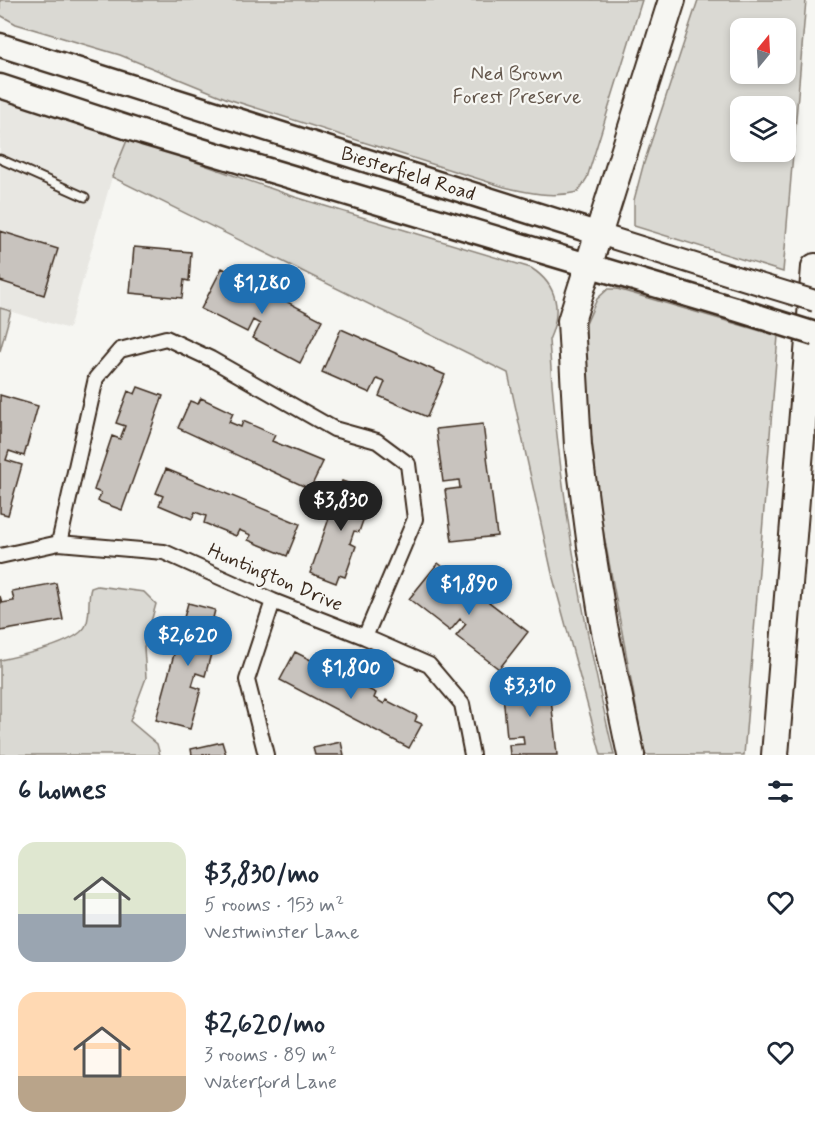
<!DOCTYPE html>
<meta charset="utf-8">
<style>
body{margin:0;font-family:Mynerve,sans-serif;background:#f6f6f7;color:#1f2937;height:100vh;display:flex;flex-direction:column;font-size:22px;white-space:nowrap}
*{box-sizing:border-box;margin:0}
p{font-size:20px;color:#747a83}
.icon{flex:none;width:33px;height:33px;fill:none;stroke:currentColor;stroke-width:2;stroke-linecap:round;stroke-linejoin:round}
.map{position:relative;height:755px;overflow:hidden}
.sheet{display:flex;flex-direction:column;background:#fff;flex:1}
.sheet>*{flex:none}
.needle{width:39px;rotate:18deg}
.tools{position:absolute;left:730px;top:18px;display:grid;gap:12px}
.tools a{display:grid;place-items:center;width:66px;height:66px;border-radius:12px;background:#fff;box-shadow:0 3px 9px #0003;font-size:30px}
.price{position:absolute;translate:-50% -51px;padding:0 14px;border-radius:21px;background:#1f6fb2;color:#fff;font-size:20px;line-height:39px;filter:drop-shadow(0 2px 3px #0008)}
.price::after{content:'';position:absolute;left:50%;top:36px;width:18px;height:14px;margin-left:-9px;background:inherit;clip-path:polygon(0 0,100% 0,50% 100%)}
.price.selected{background:#222;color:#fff}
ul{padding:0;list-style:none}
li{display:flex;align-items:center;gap:18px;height:150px;padding:0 18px}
li span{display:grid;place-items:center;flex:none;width:168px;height:120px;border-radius:18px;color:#555}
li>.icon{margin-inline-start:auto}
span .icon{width:72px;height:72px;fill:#fffc;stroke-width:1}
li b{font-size:26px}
h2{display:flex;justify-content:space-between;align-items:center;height:72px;padding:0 18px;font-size:26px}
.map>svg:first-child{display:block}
.built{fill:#e8e7e2}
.green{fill:#dad9d3;stroke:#8a8278;stroke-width:1.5;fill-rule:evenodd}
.building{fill:#c8c3be;stroke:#3b2a1e;stroke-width:1.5}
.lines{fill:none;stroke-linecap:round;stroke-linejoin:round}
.lane-casing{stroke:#3b2a1e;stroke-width:11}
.street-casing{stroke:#3b2a1e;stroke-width:18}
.secondary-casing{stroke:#3b2a1e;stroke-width:24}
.primary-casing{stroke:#3b2a1e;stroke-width:27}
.highway-casing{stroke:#3b2a1e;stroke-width:30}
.lane{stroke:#f6f6f2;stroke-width:7}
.street{stroke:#f6f6f2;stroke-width:14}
.secondary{stroke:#f6f6f2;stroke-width:20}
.primary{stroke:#f6f6f2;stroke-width:22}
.highway{stroke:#f6f6f2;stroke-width:26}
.secondary-bridge-casing{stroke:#3b2a1e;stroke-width:24;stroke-linecap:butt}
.primary-bridge-casing{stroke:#3b2a1e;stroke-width:27;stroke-linecap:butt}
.secondary-bridge{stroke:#f6f6f2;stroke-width:20}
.primary-bridge{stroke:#f6f6f2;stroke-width:22}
.labels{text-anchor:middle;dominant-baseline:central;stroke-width:4.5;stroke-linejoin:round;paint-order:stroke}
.park-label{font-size:20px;fill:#63564b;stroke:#f6f6f2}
.street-label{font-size:20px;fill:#3b2a1e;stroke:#f6f6f2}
</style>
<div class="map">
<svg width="815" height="755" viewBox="0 0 815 755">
<rect width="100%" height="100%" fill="#f6f6f2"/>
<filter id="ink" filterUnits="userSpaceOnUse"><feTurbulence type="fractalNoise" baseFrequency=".0167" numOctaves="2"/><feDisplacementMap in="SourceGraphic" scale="12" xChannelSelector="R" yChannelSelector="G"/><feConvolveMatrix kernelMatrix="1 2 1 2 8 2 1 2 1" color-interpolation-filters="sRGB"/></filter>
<g filter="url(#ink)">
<!-- built -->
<path class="built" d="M 0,86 L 131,128 L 112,177 L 69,329 L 0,308 Z"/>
<!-- green -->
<path class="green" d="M 0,0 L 642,0 L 587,178 L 578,192 C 552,198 529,193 504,187 L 228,99 L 120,55 L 16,24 L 0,15 Z
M 698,0 L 806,0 L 783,272 L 634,226 L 634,200 L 643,166 ZM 741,28 L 786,28 L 786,74 L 741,74 ZM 741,106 L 786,106 L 786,152 L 741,152 Z
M 128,138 L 295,197 L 531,268 C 558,285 562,311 549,340 C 557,481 582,618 614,755 L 601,755 L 553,578 L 508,373 L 112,177 Z
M 608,289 L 617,289 L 778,336 L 744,755 L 645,755 L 600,514 L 586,386 L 586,324 L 597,299 Z
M 0,308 L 11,311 L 0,351 Z
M 97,586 L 144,592 L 156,604 L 144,647 L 146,678 L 130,721 L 157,744 L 160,755 L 0,755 L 0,660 C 19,656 78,644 86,625 C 91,614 87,600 91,588 Z"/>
<!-- building -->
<path class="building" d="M 0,231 L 58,249 L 44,295 L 0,281 Z
M 134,247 L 191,252 L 189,281 L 184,280 L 182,298 L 130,293 Z
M 222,268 L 322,320 L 300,363 L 253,338 L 260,324 L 253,320 L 247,332 L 201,309 Z
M 341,329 L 445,375 L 427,417 L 379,396 L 385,382 L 377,379 L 370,393 L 322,372 Z
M 138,387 L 163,396 L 122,510 L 98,501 L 101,493 L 94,490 L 112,436 L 120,439 L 125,426 L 116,423 L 128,391 L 135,394 Z
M 0,395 L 38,406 L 24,456 L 9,451 L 6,460 L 22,465 L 8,515 L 0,513 Z
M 201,398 L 233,413 L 229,422 L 241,427 L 243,421 L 275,435 L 272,441 L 323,462 L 310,489 L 178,428 L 190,401 L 198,404 Z
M 483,424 L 497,536 L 452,541 L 445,490 L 460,488 L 459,480 L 443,482 L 436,429 Z
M 166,469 L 300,524 L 287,556 L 248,540 L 251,535 L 239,530 L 236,536 L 204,523 L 206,516 L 195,512 L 192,519 L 159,505 L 163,496 L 156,493 Z
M 342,481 L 373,492 L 359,532 L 354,531 L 350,543 L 356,546 L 345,577 L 339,575 L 336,583 L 310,573 Z
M 438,563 L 528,632 L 499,669 L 456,636 L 466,624 L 460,619 L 450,631 L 409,599 Z
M 56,583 L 63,620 L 0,631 L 0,596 L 2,603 L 14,601 L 12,591 Z
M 188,603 L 215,610 L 213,618 L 220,620 L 215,637 L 205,635 L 204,640 L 214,643 L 205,676 L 196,673 L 192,686 L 201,689 L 190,729 L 156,720 Z
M 295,652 L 376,693 L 374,698 L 384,704 L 386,700 L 417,716 L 415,721 L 422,724 L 409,748 L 280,680 Z
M 549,680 L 557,755 L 510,755 L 509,745 L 524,744 L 523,736 L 507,737 L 502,684 Z
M 222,742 L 226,755 L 192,755 L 191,749 Z
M 341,742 L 344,755 L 315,755 L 313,748 Z"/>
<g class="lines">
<defs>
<path id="lane" d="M 0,159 L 85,197"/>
<path id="street" d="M 59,543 L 96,378 L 120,350 L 166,338 L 211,359 L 334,429 L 377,441 L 408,464 L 415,519 L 365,637
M 0,556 L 59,543 L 164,552 L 273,601 L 365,637 L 429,665 L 462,704 L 472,755
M 266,755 L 247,680 L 273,601"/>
<path id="secondary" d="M 596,233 L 733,276"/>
<g id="primary">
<path id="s1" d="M 0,45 L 596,233"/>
<path d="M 0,86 L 144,133 L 735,309"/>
</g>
<path id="highway" d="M 631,755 L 604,626 L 591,546 L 578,446 L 571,321 L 672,0
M 775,755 L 815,267"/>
</defs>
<!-- lane casing -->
<use href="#lane" class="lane-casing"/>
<!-- street casing -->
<use href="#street" class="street-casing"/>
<!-- secondary casing -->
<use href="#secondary" class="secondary-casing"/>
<!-- primary casing -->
<use href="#primary" class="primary-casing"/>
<!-- highway casing -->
<use href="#highway" class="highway-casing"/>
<!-- lane -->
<use href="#lane" class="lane"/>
<!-- street -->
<use href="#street" class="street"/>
<!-- secondary -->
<use href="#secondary" class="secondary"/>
<!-- primary -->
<use href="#primary" class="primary"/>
<!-- highway -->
<use href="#highway" class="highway"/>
<defs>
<path id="secondary-bridge" d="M 733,276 L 815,301"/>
<path id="primary-bridge" d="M 735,309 L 815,334"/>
</defs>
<!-- secondary-bridge casing -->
<use href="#secondary-bridge" class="secondary-bridge-casing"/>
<!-- primary-bridge casing -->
<use href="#primary-bridge" class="primary-bridge-casing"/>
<!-- secondary-bridge -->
<use href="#secondary-bridge" class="secondary-bridge"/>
<!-- primary-bridge -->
<use href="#primary-bridge" class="primary-bridge"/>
</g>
</g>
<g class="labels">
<!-- park labels -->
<g class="park-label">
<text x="517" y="74">Ned Brown<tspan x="517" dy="23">Forest Preserve</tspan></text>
</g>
<!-- street labels -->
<g class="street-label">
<text stroke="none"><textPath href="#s1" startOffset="428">Biesterfield Road</textPath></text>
<text transform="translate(275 578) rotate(23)">Huntington Drive</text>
</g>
</g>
</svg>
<div class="tools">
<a><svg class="needle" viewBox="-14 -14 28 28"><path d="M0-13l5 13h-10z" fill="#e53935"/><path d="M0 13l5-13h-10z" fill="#747a83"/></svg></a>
<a><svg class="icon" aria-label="layers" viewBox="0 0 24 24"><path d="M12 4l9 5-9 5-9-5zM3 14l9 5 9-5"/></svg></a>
</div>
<b class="price" style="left:262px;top:315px">$1,280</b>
<b class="price selected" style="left:341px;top:532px">$3,830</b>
<b class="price" style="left:469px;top:616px">$1,890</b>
<b class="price" style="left:188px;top:667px">$2,620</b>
<b class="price" style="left:351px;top:700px">$1,800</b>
<b class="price" style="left:530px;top:718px">$3,310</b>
</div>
<section class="sheet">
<h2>6 homes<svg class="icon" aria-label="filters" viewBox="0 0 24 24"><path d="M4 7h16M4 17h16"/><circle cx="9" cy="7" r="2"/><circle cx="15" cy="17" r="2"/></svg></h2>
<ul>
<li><span style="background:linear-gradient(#dfe7d0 60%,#9aa5b1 0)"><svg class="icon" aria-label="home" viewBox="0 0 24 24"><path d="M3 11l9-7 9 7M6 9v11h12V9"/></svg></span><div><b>$3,830/mo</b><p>5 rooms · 153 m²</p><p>Westminster Lane</p></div><svg class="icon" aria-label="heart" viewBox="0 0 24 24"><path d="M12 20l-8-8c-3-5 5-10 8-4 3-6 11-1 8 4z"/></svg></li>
<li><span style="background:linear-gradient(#ffd9b3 70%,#b9a48a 0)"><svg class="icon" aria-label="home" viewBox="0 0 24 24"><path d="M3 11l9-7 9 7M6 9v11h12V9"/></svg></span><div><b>$2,620/mo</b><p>3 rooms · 89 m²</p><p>Waterford Lane</p></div><svg class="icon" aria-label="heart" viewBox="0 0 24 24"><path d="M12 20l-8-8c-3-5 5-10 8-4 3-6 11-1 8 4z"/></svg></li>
</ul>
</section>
